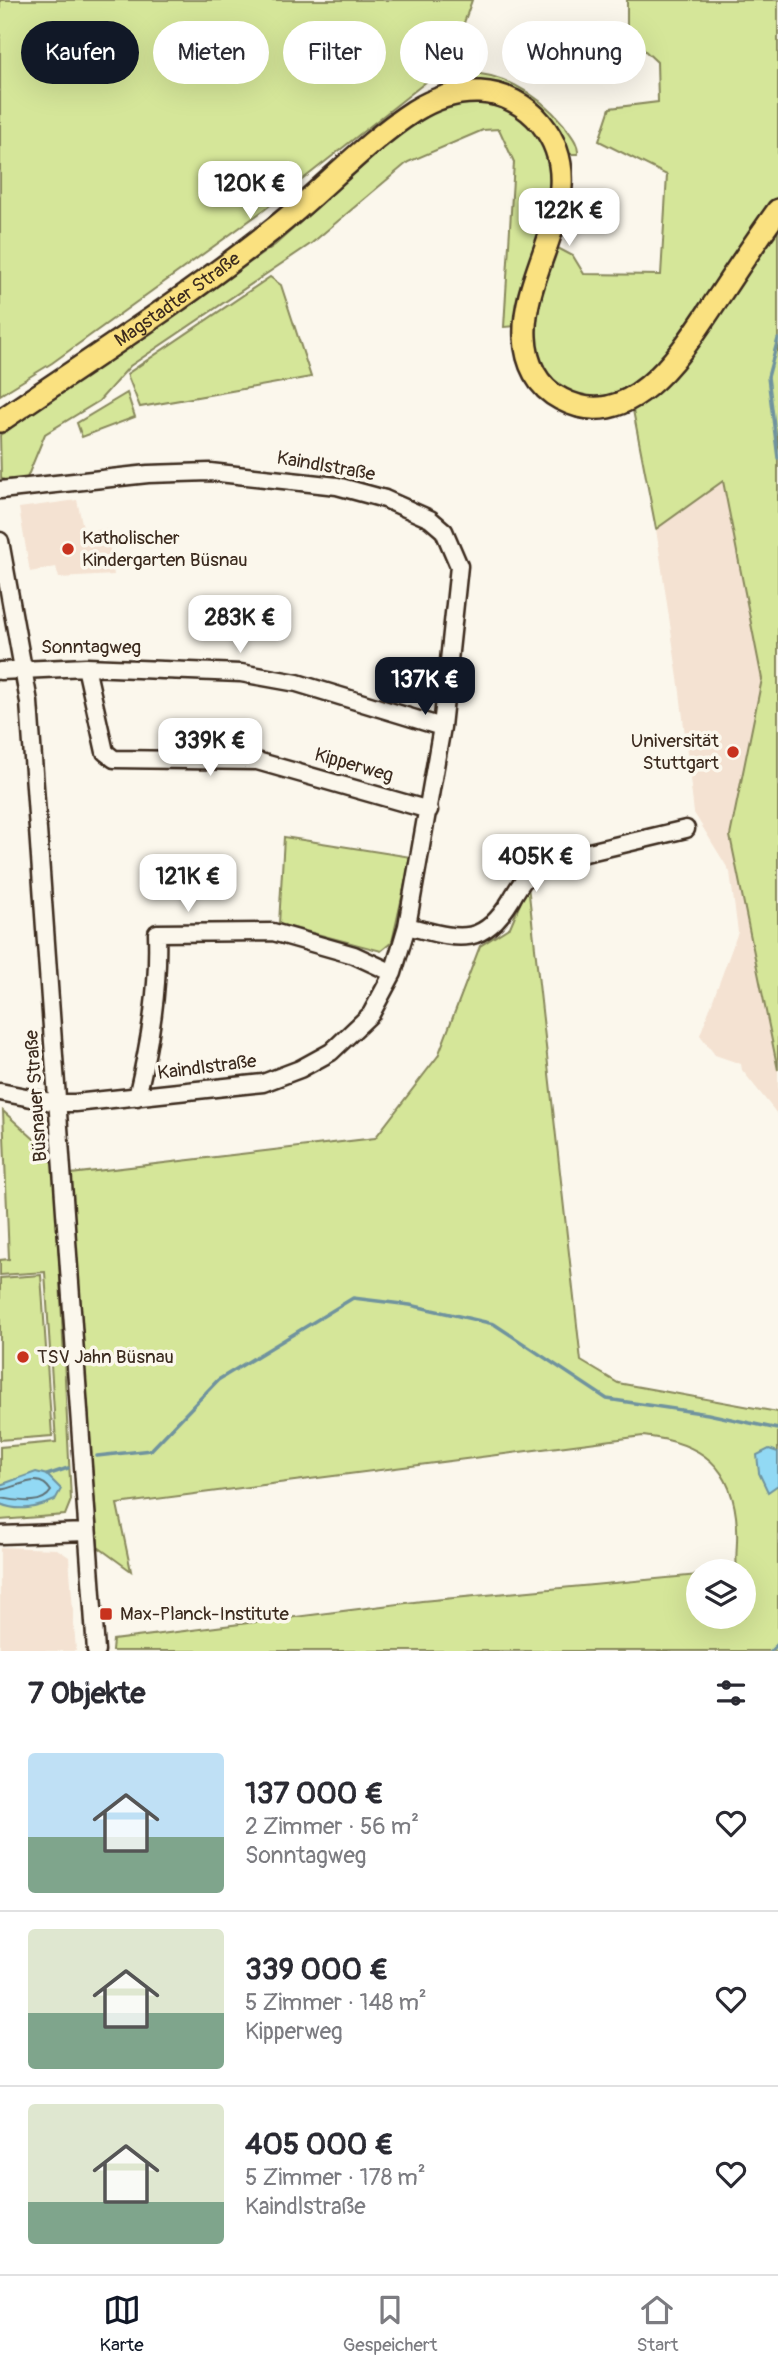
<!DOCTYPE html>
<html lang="de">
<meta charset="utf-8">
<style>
body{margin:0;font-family:Pangolin,sans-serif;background:#f2f2f3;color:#2b2b33;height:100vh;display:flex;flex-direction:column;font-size:26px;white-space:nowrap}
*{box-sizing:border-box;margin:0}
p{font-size:23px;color:#7c7c81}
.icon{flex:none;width:38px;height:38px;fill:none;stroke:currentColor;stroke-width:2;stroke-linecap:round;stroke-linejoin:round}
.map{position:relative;height:1651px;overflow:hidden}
.panel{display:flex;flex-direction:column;background:#fff;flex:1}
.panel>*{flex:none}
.banner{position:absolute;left:21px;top:21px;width:737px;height:63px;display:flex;gap:14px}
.controls{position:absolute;left:686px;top:1559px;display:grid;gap:14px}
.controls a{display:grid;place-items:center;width:70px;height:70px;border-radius:50%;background:#fff;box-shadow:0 7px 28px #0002;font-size:35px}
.price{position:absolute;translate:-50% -60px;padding:0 16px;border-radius:14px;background:#fff;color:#222;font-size:23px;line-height:46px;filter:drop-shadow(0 2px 4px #0008)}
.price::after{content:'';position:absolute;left:50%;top:42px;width:21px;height:16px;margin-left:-10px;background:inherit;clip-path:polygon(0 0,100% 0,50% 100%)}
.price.active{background:#111827;color:#fff}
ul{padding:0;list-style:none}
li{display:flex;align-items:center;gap:21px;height:175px;padding:0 28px}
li+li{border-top:2px solid #e1e1e2}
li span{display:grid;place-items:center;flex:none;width:196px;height:140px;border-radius:7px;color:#555}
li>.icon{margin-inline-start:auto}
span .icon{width:84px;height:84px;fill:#fffc;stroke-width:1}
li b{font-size:30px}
h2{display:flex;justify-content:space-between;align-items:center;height:84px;padding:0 28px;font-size:30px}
.chip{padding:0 24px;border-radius:32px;background:#fff;box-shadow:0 7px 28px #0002;font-size:24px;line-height:63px}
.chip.active{background:#111827;color:#fff}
.tab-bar{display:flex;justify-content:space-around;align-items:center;height:98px;border-top:2px solid #e1e1e2;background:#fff;font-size:19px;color:#7c7c81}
.tab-bar a{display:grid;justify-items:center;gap:4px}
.tab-bar .active{color:#111827}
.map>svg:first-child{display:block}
.built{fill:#f4e2d2}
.green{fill:#d5e699;stroke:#88885c;stroke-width:2}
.water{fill:#92d9f4;stroke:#6f939e;stroke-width:2}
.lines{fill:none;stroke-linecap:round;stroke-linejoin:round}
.shore{stroke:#5e7074;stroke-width:2}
.stream{stroke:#6f939e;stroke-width:3.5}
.minor-casing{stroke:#3b2a1e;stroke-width:21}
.major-casing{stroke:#3b2a1e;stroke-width:26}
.minor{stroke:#fbf7ec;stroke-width:16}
.major{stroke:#fae180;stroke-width:21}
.poi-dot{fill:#c8321e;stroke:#fbf7ec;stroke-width:2.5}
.labels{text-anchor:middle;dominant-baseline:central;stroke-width:7;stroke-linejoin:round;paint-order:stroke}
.street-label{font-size:19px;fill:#3b2a1e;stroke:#fbf7ec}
.poi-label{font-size:19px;fill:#3b2a1e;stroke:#fbf7ec;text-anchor:start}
</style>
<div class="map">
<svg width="778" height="1651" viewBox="0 0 778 1651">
<rect width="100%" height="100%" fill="#fbf7ec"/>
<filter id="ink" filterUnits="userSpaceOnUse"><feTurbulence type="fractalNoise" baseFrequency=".0143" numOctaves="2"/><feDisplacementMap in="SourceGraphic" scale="14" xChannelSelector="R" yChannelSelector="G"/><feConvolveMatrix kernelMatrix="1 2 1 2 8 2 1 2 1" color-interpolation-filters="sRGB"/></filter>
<g filter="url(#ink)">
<!-- built -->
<path class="built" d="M 778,440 L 778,1115 L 742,1070 L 741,1064 L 715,1055 L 700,1035 L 738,932 L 730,872 L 694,813 L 680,692 L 656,529 Z
M 77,500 L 84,532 L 107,529 L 114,575 L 59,578 L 56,567 L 30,572 L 19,508 Z
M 0,1547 L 57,1549 L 69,1557 L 76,1651 L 0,1651 Z"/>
<!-- green -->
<path class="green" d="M 0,0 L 472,0 L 450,63 L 264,210 L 52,363 L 0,395 Z
M 627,0 L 778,0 L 778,197 L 671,352 L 626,392 L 598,399 L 568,394 L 546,377 L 533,347 L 533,318 L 556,247 L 573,256 L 584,274 L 661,275 L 667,175 L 599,141 L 610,108 L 658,102 L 657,62 L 627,34 Z
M 453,73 C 497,69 537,92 564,125 C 570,134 579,143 578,154 L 568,154 L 550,119 L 450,85 L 449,77 Z
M 468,101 C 600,115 539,245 517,326 L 504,327 L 514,162 L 499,129 L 483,130 L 408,162 L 312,243 L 130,366 L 99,401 L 45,434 L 27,478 L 8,482 L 1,478 L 0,435 L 275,245 L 410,124 L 430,111 Z
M 778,225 L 778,1070 L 730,836 L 762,679 L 723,481 L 656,529 L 632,405 Z
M 270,277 L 281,285 L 311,377 L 140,407 L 127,374 Z
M 127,393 L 135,417 L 82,437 L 77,423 Z
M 284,837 L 411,857 L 392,942 L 381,951 L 279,924 Z
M 528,885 L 581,1361 L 618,1383 L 778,1412 L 778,1651 L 112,1651 L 113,1640 L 422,1601 L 698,1575 L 698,1617 L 744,1617 L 744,1572 L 737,1571 C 735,1557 738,1542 737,1528 C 734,1466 701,1442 643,1436 L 117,1504 L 131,1571 L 98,1547 L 71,1174 L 375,1138 L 438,1056 L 480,946 L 510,927 Z
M 3,1111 L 54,1157 L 71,1500 L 65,1515 L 0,1520 L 0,1447 L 56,1442 L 45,1272 L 0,1275 L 0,1260 L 9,1259 Z
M 41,1275 L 52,1436 L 0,1440 L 0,1278 Z"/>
<!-- water -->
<path class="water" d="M 769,1449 L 778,1452 L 778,1485 L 768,1492 L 759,1473 L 757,1455 Z
M 36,1472 L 47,1475 L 61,1489 L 55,1500 C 37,1508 19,1512 0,1504 L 0,1485 Z"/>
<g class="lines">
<!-- shore -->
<path class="shore" d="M 0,1490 C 19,1488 38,1470 51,1491 C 41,1507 16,1500 0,1498"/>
<!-- stream -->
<path class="stream" d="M 778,339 L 768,377 L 778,458
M 97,1456 L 151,1450 L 218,1380 L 353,1298 L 410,1305 L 494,1324 L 607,1399 L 708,1414 L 778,1429
M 47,1475 L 68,1468
M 771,1651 L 778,1644"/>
<defs>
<path id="minor" d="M 0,490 L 148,474 L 210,472 L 337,486 L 385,499 L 430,519 L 444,531 L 459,566 L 442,727 L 407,926 L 393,973 L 371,1014 L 331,1052 L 300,1069 L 263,1083 L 75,1103 L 57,1103 L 0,1092
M 0,541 L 29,702 L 96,1651
M 86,667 L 105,752 L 114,759 L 257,761 L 429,810
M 0,671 L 86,667 L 241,673 L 297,683 L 442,727
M 407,926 C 456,938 481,950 511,900 C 520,884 527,873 543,863 L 686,829
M 137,1097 C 150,1042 159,990 157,933 L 273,932 L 354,955 L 393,973
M 0,1535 L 87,1532"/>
<g id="major">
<path id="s1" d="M 0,421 C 91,359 185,299 272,230 C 320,193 363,144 414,111 C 433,99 457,91 480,92 C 504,93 526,105 541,123 C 596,191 521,265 525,337 C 526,363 537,387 561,399 C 634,438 687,343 720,295 C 739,266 758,238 778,210"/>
</g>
</defs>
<!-- minor casing -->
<use href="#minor" class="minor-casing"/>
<!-- major casing -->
<use href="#major" class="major-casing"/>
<!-- minor -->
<use href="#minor" class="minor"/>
<!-- major -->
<use href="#major" class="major"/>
</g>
</g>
<!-- markers -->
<g class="poi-dot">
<circle cx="68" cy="549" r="7"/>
<circle cx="733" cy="752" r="7"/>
<circle cx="23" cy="1357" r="7"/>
<rect x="99" y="1607" width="14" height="14" rx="3.5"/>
</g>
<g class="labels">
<!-- street labels -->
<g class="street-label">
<text stroke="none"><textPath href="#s1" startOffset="215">Magstadter Straße</textPath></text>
<text transform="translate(326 466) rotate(10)">Kaindlstraße</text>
<text x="91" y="647">Sonntagweg</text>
<text transform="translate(354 765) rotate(16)">Kipperweg</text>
<text transform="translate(207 1067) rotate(-7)">Kaindlstraße</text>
<text transform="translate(36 1096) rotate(-94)">Büsnauer Straße</text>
</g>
<!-- poi labels -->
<g class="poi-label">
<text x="82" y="538">Katholischer<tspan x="82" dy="22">Kindergarten Büsnau</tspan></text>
<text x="719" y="741" text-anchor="end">Universität<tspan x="719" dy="22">Stuttgart</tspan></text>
<text x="37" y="1357">TSV Jahn Büsnau</text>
<text x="120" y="1614">Max-Planck-Institute</text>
</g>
</g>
</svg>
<div class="controls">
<a><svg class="icon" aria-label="layers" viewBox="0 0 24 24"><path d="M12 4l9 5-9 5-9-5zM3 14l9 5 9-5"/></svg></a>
</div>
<b class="price" style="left:250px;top:221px">120K €</b>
<b class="price" style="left:569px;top:248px">122K €</b>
<b class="price" style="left:240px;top:655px">283K €</b>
<b class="price active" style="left:425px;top:717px">137K €</b>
<b class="price" style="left:210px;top:778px">339K €</b>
<b class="price" style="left:536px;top:894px">405K €</b>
<b class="price" style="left:188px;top:914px">121K €</b>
<div class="banner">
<a class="chip active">Kaufen</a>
<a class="chip">Mieten</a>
<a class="chip">Filter</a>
<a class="chip">Neu</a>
<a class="chip">Wohnung</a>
</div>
</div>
<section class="panel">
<h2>7 Objekte<svg class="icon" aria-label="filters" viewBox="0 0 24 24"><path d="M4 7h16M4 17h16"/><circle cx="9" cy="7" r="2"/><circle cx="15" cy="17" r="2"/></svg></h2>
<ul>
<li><span style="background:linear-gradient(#bfe0f5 60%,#7fa58c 0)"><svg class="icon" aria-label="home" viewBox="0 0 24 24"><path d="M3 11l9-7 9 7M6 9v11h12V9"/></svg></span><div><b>137 000 €</b><p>2 Zimmer · 56 m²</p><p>Sonntagweg</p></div><svg class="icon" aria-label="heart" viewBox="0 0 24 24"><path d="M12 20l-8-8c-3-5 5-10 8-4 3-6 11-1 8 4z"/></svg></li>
<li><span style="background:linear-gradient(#dfe7d0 60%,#7fa58c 0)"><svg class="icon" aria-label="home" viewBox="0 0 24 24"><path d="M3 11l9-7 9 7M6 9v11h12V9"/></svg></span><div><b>339 000 €</b><p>5 Zimmer · 148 m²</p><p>Kipperweg</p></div><svg class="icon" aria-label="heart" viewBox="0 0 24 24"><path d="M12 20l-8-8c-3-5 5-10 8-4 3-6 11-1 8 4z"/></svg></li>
<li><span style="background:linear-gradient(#dfe7d0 70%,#7fa58c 0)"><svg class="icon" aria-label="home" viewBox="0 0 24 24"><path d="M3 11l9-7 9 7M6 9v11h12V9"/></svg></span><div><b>405 000 €</b><p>5 Zimmer · 178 m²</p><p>Kaindlstraße</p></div><svg class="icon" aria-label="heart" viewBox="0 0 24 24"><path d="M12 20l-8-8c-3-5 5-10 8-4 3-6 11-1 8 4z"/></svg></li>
</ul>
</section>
<nav class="tab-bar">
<a class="active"><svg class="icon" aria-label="map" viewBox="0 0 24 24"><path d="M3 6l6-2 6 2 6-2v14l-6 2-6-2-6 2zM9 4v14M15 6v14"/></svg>Karte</a>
<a><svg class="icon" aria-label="saved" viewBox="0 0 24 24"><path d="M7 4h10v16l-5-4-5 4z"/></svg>Gespeichert</a>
<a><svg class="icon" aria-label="home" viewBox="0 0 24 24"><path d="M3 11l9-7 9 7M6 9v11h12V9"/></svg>Start</a>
</nav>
